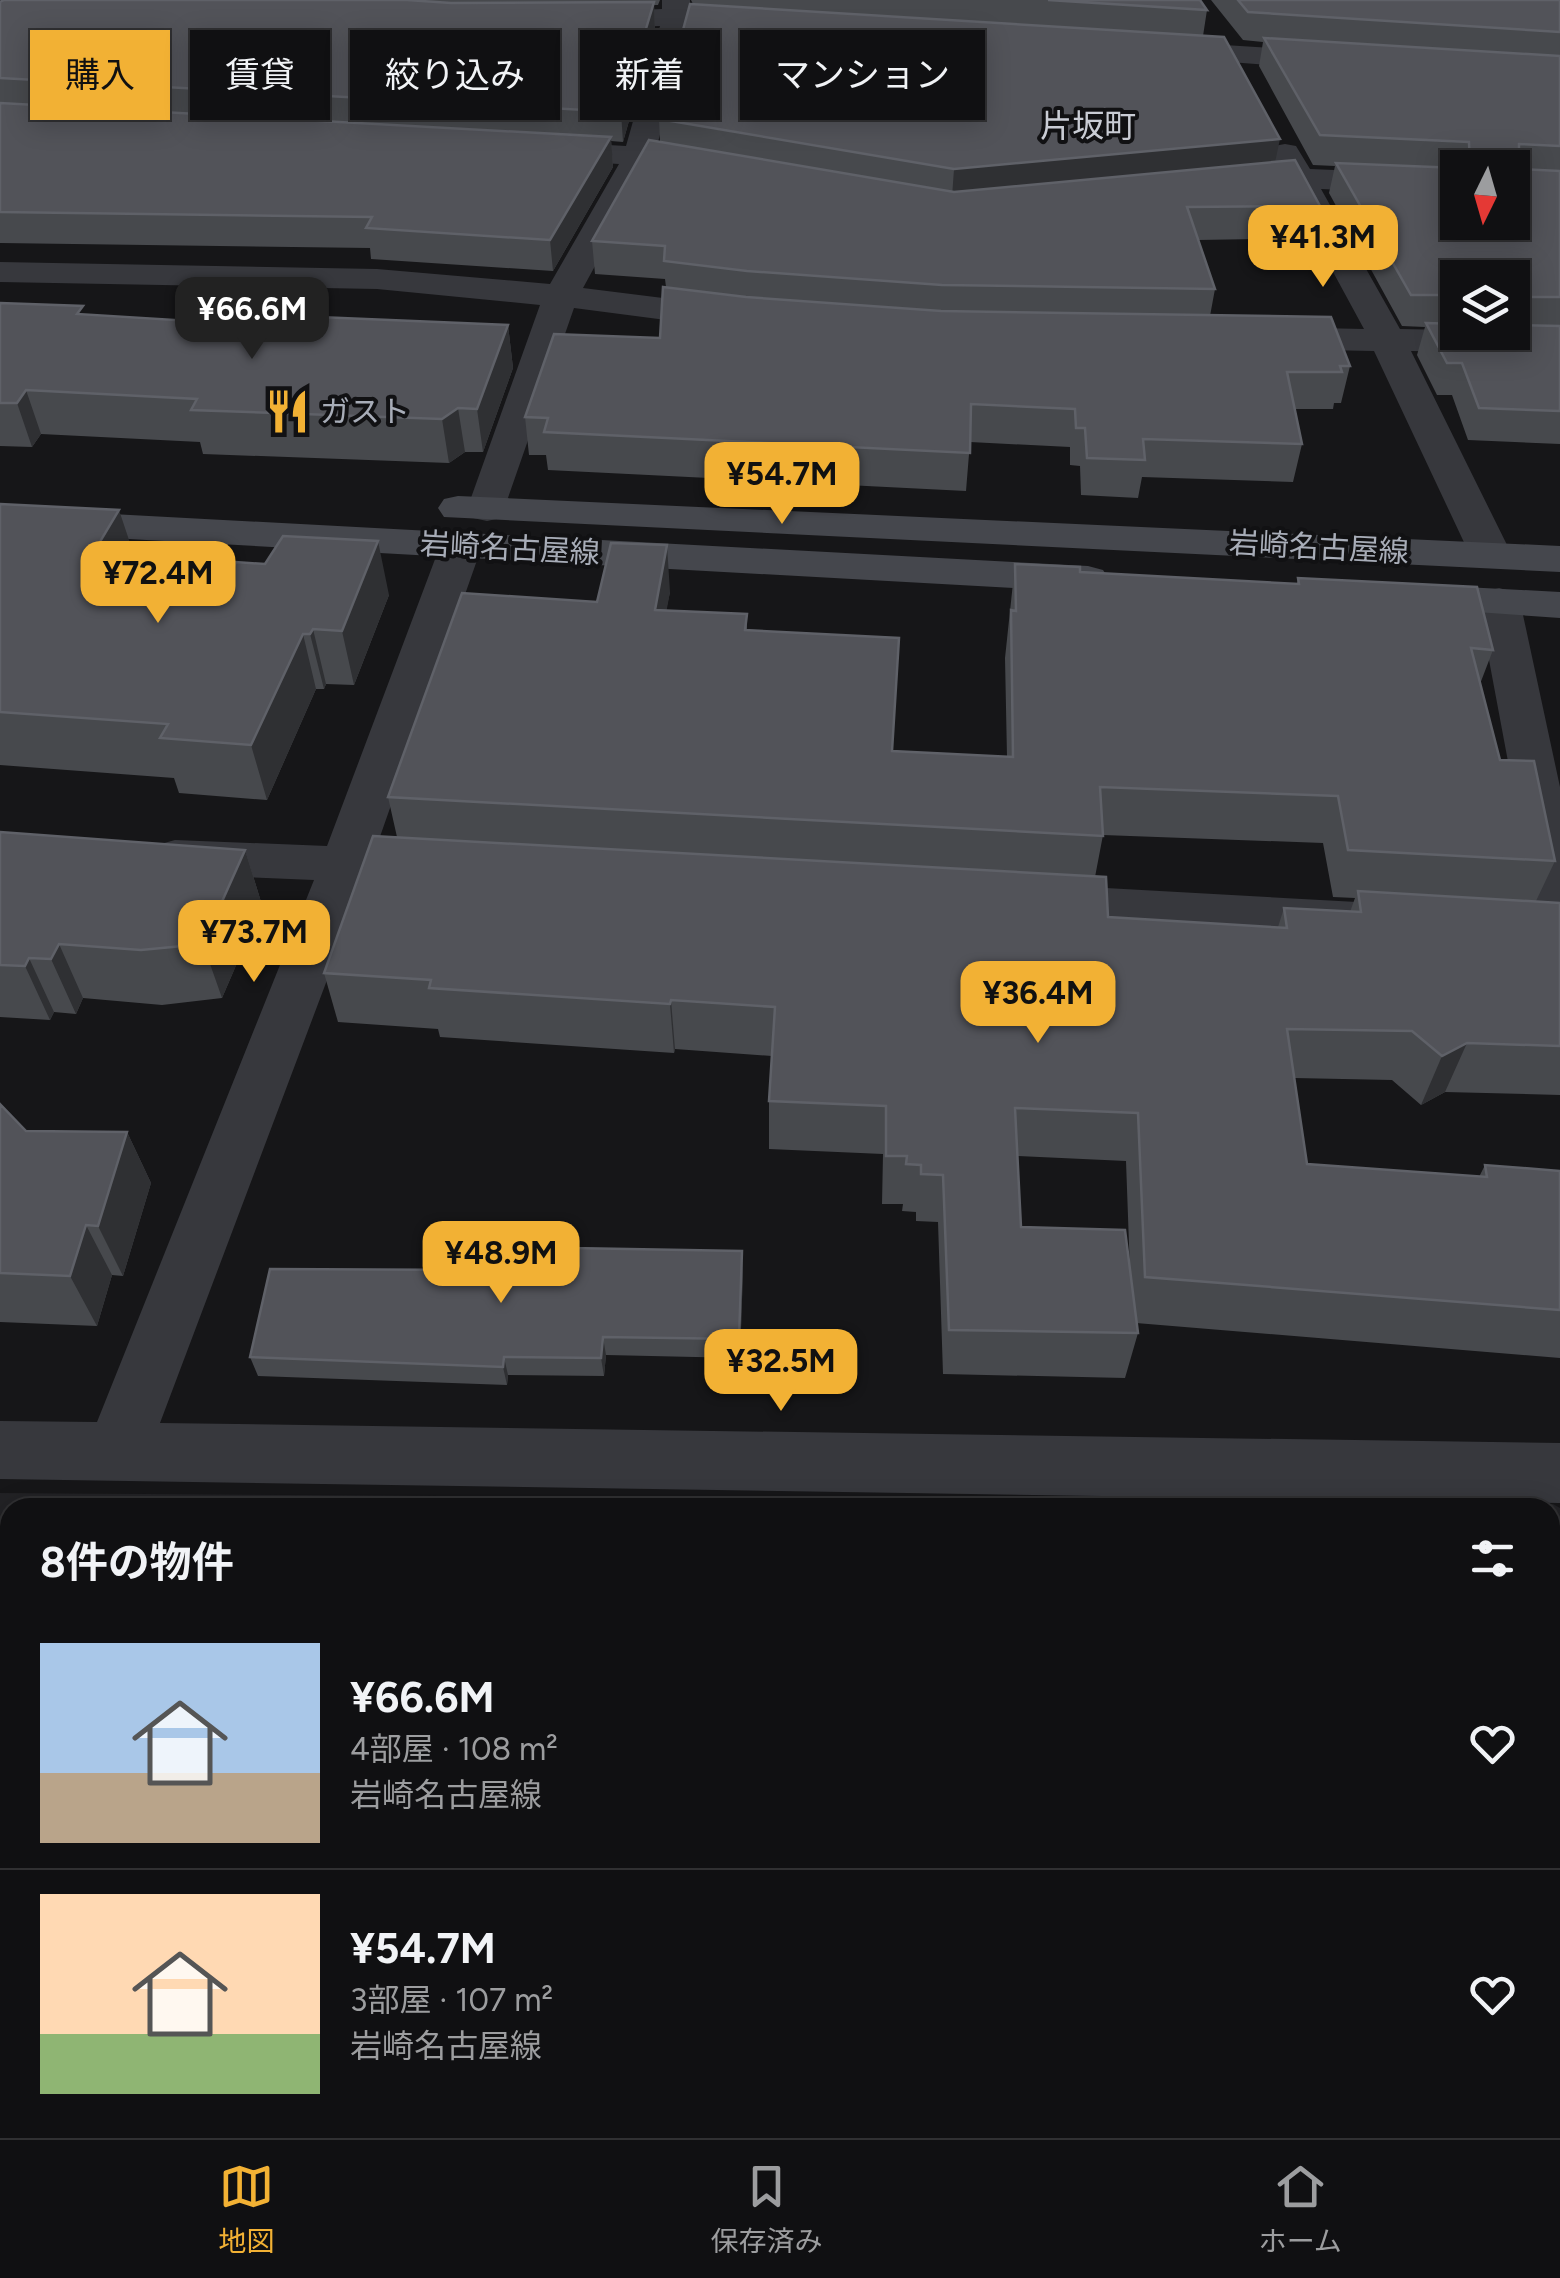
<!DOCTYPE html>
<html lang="ja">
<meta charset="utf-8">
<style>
body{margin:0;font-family:Figtree,"Noto Sans JP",sans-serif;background:#1e1e20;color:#f1f3f6;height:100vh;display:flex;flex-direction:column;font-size:38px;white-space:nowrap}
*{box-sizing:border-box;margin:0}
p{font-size:32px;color:#9c9d9f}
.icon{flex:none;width:55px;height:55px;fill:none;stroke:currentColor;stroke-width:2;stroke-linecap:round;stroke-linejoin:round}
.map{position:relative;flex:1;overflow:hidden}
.drawer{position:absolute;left:0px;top:1498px;width:1560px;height:642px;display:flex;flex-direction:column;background:#101012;border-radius:30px 30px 0 0;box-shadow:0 5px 25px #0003,0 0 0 2px #303032}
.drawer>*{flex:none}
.top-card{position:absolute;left:30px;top:30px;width:1000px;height:90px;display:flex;gap:20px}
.needle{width:65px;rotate:185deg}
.fabs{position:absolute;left:1440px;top:150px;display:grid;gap:20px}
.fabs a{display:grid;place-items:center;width:90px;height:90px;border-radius:0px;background:#101012;box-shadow:0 5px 25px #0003,0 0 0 2px #303032;font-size:50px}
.price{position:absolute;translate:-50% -85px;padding:0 22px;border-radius:20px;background:#f2b134;color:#111;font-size:32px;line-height:65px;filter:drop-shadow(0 2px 5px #0008)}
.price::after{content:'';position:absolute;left:50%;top:60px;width:30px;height:22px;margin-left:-15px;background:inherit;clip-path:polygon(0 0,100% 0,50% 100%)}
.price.selected{background:#222;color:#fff}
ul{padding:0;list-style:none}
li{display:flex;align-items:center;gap:30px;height:250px;padding:0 40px}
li+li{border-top:2px solid #303032}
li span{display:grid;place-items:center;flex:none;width:280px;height:200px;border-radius:0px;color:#555}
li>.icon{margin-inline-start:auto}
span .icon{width:120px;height:120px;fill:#fffc;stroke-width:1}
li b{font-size:42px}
h2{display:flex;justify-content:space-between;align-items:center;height:120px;padding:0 40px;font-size:42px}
.chip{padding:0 35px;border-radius:0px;background:#101012;box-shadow:0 5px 25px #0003,0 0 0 2px #303032;font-size:35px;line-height:90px}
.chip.selected{background:#f2b134;color:#111}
.tabs{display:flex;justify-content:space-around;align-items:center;height:140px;border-top:2px solid #303032;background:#101012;font-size:28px;color:#9c9d9f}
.tabs a{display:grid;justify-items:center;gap:5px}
.tabs .selected{color:#f2b134}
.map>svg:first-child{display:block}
.built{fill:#222225;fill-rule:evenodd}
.green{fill:#1e261f}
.water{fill:#2c353c}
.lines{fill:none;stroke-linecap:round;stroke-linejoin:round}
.minor{fill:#37383d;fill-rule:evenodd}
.secondary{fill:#45474d;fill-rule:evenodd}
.wall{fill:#47494d;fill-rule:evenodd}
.shaded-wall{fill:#2f3033}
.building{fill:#525359;stroke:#5f6168;stroke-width:2.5}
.labels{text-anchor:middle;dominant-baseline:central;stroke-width:8;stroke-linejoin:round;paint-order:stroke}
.far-poi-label{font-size:30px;fill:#a8adb8;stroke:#111113;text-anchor:start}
.far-street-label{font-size:30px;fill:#a8adb8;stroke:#111113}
.far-quarter-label{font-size:32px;fill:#c9ccd4;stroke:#111113}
</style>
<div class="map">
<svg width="1560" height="2138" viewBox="0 0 1560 2138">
<rect width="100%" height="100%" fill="#161618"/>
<!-- built -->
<path class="built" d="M 0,1493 L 1553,1504 L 1560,1508 L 1560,2138 L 0,2138 ZM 10,1508 L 1550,1508 L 1550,2130 L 10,2130 Z"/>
<!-- green -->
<path class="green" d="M 0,1631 L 10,1631 L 10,2130 L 985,2130 L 986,2138 L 0,2138 Z"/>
<!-- water -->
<path class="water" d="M 1550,1875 L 1560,1912 L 1560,2009 L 1550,2009 Z"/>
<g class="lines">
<!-- minor -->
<path class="minor" d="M 662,0 L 690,0 L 690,10 L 761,15 L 775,23 L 761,31 L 688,26 L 656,150 L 726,162 L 731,169 L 726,176 L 715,179 L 649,167 L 583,288 L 735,307 L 748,310 L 753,318 L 748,326 L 735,329 L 574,308 L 501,518 L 487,521 L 473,518 L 467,509 L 540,305 L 377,289 L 0,282 L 0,262 L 377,269 L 550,284 L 619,164 L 537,159 L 526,157 L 521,150 L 526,143 L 537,141 L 626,146 L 660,26 L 582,28 L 568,20 L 582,12 L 662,9 Z
M 1161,41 L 1335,52 L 1345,55 L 1350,61 L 1345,67 L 1335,70 L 1151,56 L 1147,50 L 1151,44 Z
M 1285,144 L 1296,146 L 1310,169 L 1458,175 L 1458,195 L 1321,189 L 1400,329 L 1560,332 L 1560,354 L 1411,351 L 1512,555 L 1506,564 L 1491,568 L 1476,564 L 1470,555 L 1374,351 L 1265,349 L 1252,346 L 1247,338 L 1252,330 L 1265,327 L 1364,329 L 1288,189 L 1231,195 L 1220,192 L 1215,185 L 1220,178 L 1279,170 L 1269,153 L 1274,146 Z
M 461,534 L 476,537 L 482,546 L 376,848 L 439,851 L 457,856 L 464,868 L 457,880 L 439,885 L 364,882 L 160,1423 L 1560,1443 L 1560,1503 L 0,1479 L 0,1421 L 97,1422 L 314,880 L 175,874 L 157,869 L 150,857 L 157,845 L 175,840 L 327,846 L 440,546 L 446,537 Z
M 1499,588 L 1514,592 L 1520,601 L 1560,787 L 1560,924 L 1542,919 L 1535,906 L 1478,601 L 1484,592 Z
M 1034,884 L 1357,902 L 1375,907 L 1383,920 L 1375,933 L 1357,938 L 1034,920 L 1016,915 L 1009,902 L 1016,889 Z"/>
<!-- secondary -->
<path class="secondary" d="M 458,496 L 1560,546 L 1560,572 L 444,517 L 438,508 L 444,499 Z
M 0,508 L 1088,566 L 1103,570 L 1109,579 L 1103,588 L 1088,592 L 0,532 Z
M 1408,584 L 1560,592 L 1560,618 L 1393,606 L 1387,597 L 1393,588 Z"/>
</g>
<!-- wall -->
<path class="wall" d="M 4,0 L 660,0 L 658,5 L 654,5 L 655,30 L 623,142 L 611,141 L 613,167 L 553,271 L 371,259 L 370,248 L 0,243 L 0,2 Z
M 691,0 L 1200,0 L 1207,10 L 1203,36 L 1275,162 L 1320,206 L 1312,238 L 1198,240 L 1215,289 L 1210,316 L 1350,366 L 1341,403 L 1334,403 L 1333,409 L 1294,409 L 1302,444 L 1293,482 L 1142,477 L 1138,498 L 1081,495 L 1080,466 L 1070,465 L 1070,447 L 970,442 L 966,491 L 548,470 L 546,455 L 529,455 L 525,417 L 660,338 L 666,287 L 665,279 L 595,274 L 592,241 L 660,142 L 659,119 L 693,4 Z
M 1211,0 L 1560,0 L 1560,444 L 1468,440 L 1452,395 L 1437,395 L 1417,355 L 1425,327 L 1402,326 L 1329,193 L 1335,166 L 1313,165 L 1259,66 L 1263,42 L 1243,40 ZM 1458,168 L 1512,168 L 1458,222 ZM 1458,278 L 1512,278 L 1512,332 L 1458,332 Z
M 0,303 L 85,315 L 239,324 L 508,325 L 513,368 L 483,452 L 465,452 L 449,463 L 203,454 L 200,442 L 41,434 L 32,447 L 0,446 Z
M 0,504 L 137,564 L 134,568 L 389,595 L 354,685 L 326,684 L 324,689 L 316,689 L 267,800 L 179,793 L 174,778 L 0,765 Z
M 1015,564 L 1080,572 L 1297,584 L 1298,578 L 1493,650 L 1480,684 L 1500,760 L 1555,861 L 1536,901 L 1560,903 L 1560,1095 L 1445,1092 L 1421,1105 L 1392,1080 L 1294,1078 L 1307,1164 L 1479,1177 L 1485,1165 L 1560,1171 L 1560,1358 L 1136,1323 L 1138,1333 L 1125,1378 L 943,1374 L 938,1222 L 916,1221 L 916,1212 L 902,1211 L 903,1204 L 882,1204 L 883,1154 L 769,1149 L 769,1101 L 772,1056 L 675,1049 L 674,1053 L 440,1037 L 438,1029 L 338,1022 L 324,973 L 397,837 L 388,797 L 597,602 L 670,592 L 666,610 L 747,614 L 747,630 L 892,751 L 1007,757 L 1005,658 ZM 1103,835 L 1323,843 L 1333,897 L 1355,898 L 1350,912 L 1284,908 L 1278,927 L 1108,917 L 1095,877 ZM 1018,1156 L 1126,1161 L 1130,1272 L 1021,1227 Z
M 0,832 L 245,850 L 262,905 L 222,998 L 162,1005 L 83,998 L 76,1014 L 54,1012 L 50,1020 L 0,1017 Z
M 0,1104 L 26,1131 L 127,1132 L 151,1183 L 123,1276 L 112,1275 L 97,1326 L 0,1322 Z
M 573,1248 L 743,1270 L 740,1358 L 606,1355 L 604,1376 L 508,1375 L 507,1385 L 258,1376 L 250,1357 L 479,1270 Z"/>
<!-- shaded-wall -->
<path class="shaded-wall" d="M 654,2 L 655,30 L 623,142 L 621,112 Z
M 611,137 L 613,167 L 553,271 L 550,240 Z
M 1280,139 L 1274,167 L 952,197 L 954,169 Z
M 508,325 L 513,368 L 483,452 L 477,409 Z
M 26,390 L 41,434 L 32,447 L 17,403 Z
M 458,408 L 465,452 L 449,463 L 442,419 Z
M 119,510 L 137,564 L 105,620 L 86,565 Z
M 378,541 L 389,595 L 354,685 L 342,631 Z
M 667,545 L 670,592 L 658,657 L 655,610 Z
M 313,629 L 326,684 L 324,689 L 310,634 Z
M 303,634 L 316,689 L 267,800 L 251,745 Z
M 245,850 L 262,905 L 222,998 L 203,944 Z
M 59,944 L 83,998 L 76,1014 L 51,959 Z
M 29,958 L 54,1012 L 50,1020 L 25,966 Z
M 671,1000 L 675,1049 L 674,1053 L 670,1004 Z
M 1467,1043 L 1445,1092 L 1421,1105 L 1442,1056 Z
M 127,1132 L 151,1183 L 123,1276 L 98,1226 Z
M 86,1225 L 112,1275 L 97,1326 L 70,1276 Z
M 742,1251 L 743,1270 L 740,1358 L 739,1339 Z
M 603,1337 L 606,1355 L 604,1376 L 601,1358 Z
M 504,1357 L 508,1375 L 507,1385 L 503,1367 Z"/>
<!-- building -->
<path class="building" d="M 4,0 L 407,0 L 451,3 L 654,2 L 621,112 L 0,78 L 0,2 Z
M 1048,0 L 1200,0 L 1207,10 Z
M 1238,0 L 1560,0 L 1560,32 L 1248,12 Z
M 690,4 L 1224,37 L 1280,139 L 954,169 L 659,119 Z
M 1264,38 L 1560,56 L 1560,146 L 1519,144 L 1519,169 L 1560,171 L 1560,297 L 1512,297 L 1512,278 L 1458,278 L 1458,295 L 1411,295 L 1336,163 L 1458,168 L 1458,222 L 1512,222 L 1512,168 L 1467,168 L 1470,165 L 1469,142 L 1320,135 Z
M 0,103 L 611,137 L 550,240 L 366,228 L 372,217 L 0,212 Z
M 649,140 L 954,192 L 1295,160 L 1320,206 L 1187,207 L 1215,289 L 942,285 L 747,271 L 664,261 L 665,246 L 592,241 Z
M 663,287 L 746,297 L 941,311 L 1331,317 L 1350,366 L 1340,366 L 1342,372 L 1287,372 L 1302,444 L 1143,439 L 1145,460 L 1087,458 L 1085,428 L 1076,428 L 1075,409 L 971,404 L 970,453 L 544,432 L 548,418 L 525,417 L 554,334 L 660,338 Z
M 0,303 L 83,306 L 77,314 L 239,324 L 242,319 L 268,320 L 271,315 L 508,325 L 477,409 L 458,408 L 442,419 L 191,410 L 197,399 L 26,390 L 17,403 L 0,403 Z
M 1426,323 L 1458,324 L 1458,332 L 1512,332 L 1512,325 L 1560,326 L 1560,411 L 1479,408 L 1462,363 L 1447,363 Z
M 0,504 L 119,510 L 86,565 L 231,573 L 236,562 L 265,564 L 283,536 L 378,541 L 342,631 L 313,629 L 310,634 L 303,634 L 251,745 L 160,738 L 168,724 L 0,712 Z
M 611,543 L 667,545 L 655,610 L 747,614 L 745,630 L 899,638 L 892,751 L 1013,757 L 1011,610 L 1016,611 L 1015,564 L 1080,567 L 1080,572 L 1299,584 L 1298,578 L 1477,587 L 1493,650 L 1471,648 L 1500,760 L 1534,761 L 1555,861 L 1348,850 L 1338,796 L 1100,787 L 1103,836 L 388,797 L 462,593 L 597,602 Z
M 0,832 L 245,850 L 203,944 L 141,950 L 59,944 L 51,959 L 29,958 L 25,966 L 0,965 Z
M 373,836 L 1106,877 L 1108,917 L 1287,928 L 1284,908 L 1361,912 L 1358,891 L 1560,903 L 1560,1046 L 1467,1043 L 1442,1056 L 1412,1031 L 1287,1029 L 1307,1164 L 1487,1177 L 1485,1165 L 1560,1171 L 1560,1310 L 1145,1277 L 1138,1113 L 1015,1108 L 1021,1227 L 1125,1230 L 1138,1333 L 949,1330 L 943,1175 L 921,1174 L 921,1165 L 906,1164 L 907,1156 L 886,1156 L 886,1106 L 769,1101 L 775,1007 L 671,1000 L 670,1004 L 429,988 L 431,980 L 324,973 Z
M 0,1104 L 26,1131 L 127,1132 L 98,1226 L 86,1225 L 70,1276 L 0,1273 Z
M 483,1241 L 572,1242 L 571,1248 L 742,1251 L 739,1339 L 603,1337 L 601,1358 L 504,1357 L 503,1367 L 250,1357 L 270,1269 L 479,1270 Z
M 307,1505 L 568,1505 L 567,1508 L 306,1508 Z"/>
<!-- icons -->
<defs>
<symbol id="restaurant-bare" viewBox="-9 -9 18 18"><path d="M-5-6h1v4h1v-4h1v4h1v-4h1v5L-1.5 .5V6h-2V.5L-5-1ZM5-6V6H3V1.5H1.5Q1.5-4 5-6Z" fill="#f2b134" stroke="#111113" stroke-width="2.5" paint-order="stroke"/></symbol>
</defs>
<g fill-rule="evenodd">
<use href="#restaurant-bare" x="256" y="380" width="63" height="63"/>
</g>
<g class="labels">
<!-- far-poi labels -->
<g class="far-poi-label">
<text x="320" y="411">ガスト</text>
</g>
<!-- far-street labels -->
<g class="far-street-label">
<text transform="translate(1319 547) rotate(3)">岩崎名古屋線</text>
<text transform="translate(510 548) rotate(3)">岩崎名古屋線</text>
</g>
<!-- far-quarter labels -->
<g class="far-quarter-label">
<text x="1088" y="126">片坂町</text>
</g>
</g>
</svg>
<div class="fabs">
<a><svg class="needle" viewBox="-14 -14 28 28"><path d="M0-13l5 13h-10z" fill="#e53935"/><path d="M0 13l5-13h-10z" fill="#9c9d9f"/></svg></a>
<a><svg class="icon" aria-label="layers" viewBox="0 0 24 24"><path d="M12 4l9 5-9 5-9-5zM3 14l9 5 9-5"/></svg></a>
</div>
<b class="price" style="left:1323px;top:290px">¥41.3M</b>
<b class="price selected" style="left:252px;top:362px">¥66.6M</b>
<b class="price" style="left:782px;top:527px">¥54.7M</b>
<b class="price" style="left:158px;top:626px">¥72.4M</b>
<b class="price" style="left:254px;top:985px">¥73.7M</b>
<b class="price" style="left:1038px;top:1046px">¥36.4M</b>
<b class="price" style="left:501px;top:1306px">¥48.9M</b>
<b class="price" style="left:781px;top:1414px">¥32.5M</b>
<div class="top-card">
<a class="chip selected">購入</a>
<a class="chip">賃貸</a>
<a class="chip">絞り込み</a>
<a class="chip">新着</a>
<a class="chip">マンション</a>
</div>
<section class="drawer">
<h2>8件の物件<svg class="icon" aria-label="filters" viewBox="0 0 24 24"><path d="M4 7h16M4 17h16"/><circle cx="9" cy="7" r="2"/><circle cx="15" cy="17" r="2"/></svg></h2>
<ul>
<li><span style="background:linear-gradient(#a9c7e8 65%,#b9a48a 0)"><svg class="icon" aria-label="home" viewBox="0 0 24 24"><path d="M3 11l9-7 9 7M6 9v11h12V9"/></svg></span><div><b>¥66.6M</b><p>4部屋 · 108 m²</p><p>岩崎名古屋線</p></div><svg class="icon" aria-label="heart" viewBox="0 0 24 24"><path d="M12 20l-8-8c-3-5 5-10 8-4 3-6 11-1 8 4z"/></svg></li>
<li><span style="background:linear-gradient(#ffd9b3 70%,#8fb573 0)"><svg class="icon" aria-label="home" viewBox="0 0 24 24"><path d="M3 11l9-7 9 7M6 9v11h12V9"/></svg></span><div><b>¥54.7M</b><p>3部屋 · 107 m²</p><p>岩崎名古屋線</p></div><svg class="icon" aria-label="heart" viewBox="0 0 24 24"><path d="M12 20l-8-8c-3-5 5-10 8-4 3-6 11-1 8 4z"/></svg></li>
</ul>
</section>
</div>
<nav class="tabs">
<a class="selected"><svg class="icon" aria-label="map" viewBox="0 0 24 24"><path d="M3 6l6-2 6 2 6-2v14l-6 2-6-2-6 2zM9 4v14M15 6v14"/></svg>地図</a>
<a><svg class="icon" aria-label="saved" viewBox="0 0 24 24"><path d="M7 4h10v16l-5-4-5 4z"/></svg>保存済み</a>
<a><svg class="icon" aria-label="home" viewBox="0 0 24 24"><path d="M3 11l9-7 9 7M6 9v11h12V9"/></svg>ホーム</a>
</nav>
